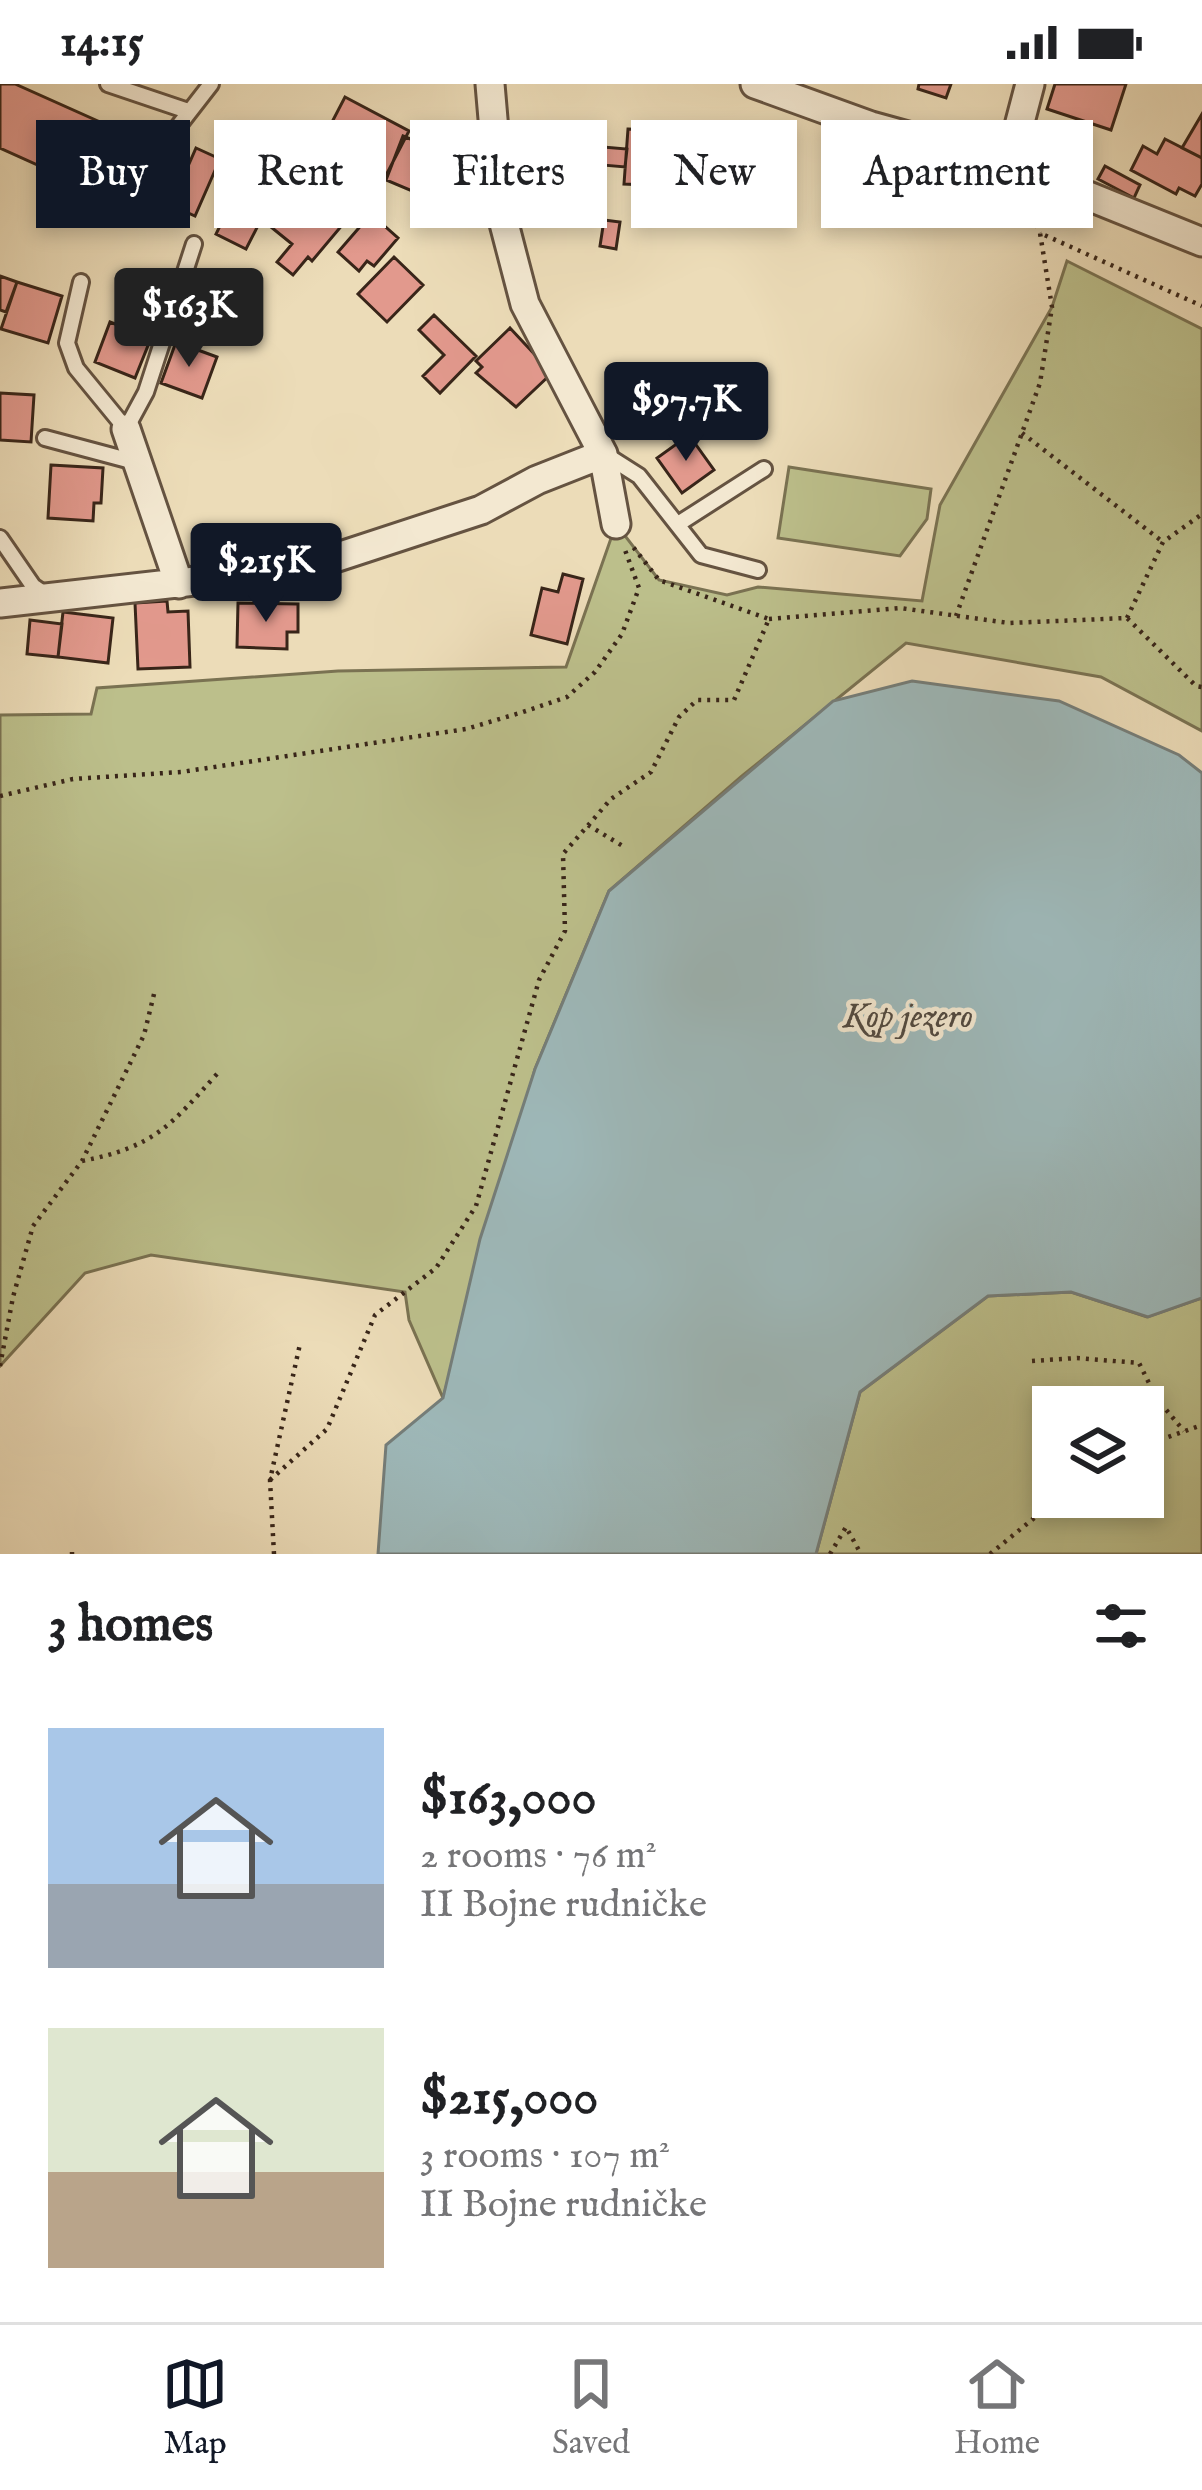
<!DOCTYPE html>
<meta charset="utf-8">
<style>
body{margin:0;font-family:"IM FELL English",serif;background:#f6f6f6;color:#202124;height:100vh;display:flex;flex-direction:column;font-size:45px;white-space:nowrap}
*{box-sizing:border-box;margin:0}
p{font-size:39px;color:#757577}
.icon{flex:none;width:66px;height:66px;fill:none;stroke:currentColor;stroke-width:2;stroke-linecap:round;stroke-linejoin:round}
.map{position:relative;height:1470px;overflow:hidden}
.side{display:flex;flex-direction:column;background:#fff;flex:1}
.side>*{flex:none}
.guide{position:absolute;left:36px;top:36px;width:1131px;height:108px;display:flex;gap:24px}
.buttons{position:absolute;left:1032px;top:1302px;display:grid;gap:24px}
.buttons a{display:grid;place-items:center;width:132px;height:132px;border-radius:0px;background:#fff;box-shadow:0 6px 18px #0003;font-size:60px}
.price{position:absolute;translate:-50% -102px;padding:0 27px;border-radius:12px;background:#111827;color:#fff;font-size:39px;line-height:78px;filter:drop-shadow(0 3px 6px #0008)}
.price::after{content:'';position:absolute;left:50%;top:72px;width:36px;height:27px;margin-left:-18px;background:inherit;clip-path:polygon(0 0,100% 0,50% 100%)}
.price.selected{background:#222;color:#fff}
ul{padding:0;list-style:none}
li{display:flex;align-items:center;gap:36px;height:300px;padding:0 48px}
li span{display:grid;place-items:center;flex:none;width:336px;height:240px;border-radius:0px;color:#555}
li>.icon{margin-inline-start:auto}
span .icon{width:144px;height:144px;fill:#fffc;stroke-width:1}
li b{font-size:51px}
h2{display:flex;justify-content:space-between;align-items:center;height:144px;padding:0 48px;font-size:51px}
.pill{padding:0 42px;border-radius:0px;background:#fff;box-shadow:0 6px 18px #0003;font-size:42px;line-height:108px}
.pill.selected{background:#111827;color:#fff}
.status{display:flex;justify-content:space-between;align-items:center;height:84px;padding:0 60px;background:#fff;direction:ltr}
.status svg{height:33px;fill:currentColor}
.menu{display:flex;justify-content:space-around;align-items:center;height:168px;border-top:3px solid #e0e0e0;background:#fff;font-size:33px;color:#757577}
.menu a{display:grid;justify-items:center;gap:6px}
.menu .selected{color:#111827}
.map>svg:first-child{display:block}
.green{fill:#bcbf8b;stroke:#7a7252;stroke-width:3;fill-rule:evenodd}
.water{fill:#9eb9ba;stroke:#757e7a;stroke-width:3}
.building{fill:#e2998d;stroke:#382519;stroke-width:3}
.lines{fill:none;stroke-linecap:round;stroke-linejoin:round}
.lane-casing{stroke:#655341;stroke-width:20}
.street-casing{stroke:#655341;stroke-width:33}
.path{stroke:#382519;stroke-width:4.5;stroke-dasharray:3 6;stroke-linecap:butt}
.lane{stroke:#f3e8d1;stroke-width:14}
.street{stroke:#f3e8d1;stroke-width:27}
.labels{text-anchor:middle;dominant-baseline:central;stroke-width:9;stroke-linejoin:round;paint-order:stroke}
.water-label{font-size:36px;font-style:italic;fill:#524a41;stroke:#f3e8d1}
</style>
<div class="status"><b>14:15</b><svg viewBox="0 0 49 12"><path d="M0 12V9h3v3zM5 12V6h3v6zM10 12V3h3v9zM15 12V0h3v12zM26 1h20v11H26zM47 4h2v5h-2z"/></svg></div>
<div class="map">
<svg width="1202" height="1470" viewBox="0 0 1202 1470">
<rect width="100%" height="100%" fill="#ecdcb8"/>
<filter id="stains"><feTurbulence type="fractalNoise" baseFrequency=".00167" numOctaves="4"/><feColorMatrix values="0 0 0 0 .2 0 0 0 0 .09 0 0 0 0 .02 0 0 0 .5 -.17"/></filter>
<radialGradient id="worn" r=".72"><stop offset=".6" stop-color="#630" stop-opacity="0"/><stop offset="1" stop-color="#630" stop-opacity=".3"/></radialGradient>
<!-- green -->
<path class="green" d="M 1067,177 L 1202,245 L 1202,647 L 1101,593 L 906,559 L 742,692 L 609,807 L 535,985 L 443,1314 L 409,1236 L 405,1208 L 151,1171 L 85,1189 L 0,1282 L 0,631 L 91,630 L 97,604 L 338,587 L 566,583 L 616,440 L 659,496 L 727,511 L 758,503 L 922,517 L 940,421 L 1052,223 Z
M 789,383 L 931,405 L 927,435 L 900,472 L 778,454 Z
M 1071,1208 L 1147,1233 L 1202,1214 L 1202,1470 L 816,1470 L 860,1308 L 988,1212 ZM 1053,1323 L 1143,1323 L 1143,1413 L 1053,1413 Z"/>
<!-- water -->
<path class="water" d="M 912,597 L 1059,617 L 1179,671 L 1202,689 L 1202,1214 L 1148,1233 L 1071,1208 L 988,1212 L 860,1308 L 816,1470 L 378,1470 L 386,1361 L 443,1314 L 480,1155 L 535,985 L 609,807 L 833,617 Z"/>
<!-- building -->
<path class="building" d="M 0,0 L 15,0 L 129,51 L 102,110 L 0,64 Z
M 919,0 L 951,0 L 946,14 L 918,5 Z
M 1055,0 L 1126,0 L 1111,46 L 1047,25 Z
M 345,13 L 409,47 L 382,99 L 318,65 Z
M 1202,30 L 1202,74 L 1182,64 Z
M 628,45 L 649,46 L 646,101 L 624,100 Z
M 403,52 L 461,75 L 443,120 L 386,96 Z
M 1165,55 L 1202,74 L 1202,100 L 1195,112 L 1179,104 L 1176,110 L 1131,86 L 1143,62 L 1157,70 Z
M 603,63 L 627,65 L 625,83 L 602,81 Z
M 196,64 L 220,75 L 195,132 L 171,121 Z
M 1105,82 L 1140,101 L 1134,114 L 1098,95 Z
M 304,104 L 344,139 L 312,177 L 308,173 L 293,191 L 277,178 L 292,160 L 271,143 Z
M 237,107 L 268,122 L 246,165 L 216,150 Z
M 371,130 L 398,154 L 374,182 L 367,177 L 359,187 L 338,168 Z
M 604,136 L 620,138 L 616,165 L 600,162 Z
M 394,173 L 423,201 L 387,238 L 358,210 Z
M 0,192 L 17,198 L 6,228 L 0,226 Z
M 17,198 L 62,212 L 48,259 L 1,245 Z
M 434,231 L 476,272 L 440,309 L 423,292 L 444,271 L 419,246 Z
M 110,238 L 151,254 L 135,294 L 95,278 Z
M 510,244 L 552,289 L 516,323 L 476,289 L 482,283 L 476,277 Z
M 176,258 L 217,273 L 202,314 L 161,299 Z
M 0,309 L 34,311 L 31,358 L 0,356 Z
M 689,351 L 714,386 L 682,409 L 657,374 Z
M 51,381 L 103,384 L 101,419 L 94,419 L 93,437 L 48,434 Z
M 563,490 L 583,495 L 567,560 L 531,551 L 542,504 L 558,508 Z
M 167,517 L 168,528 L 188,527 L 190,583 L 138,585 L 135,519 Z
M 238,519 L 298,520 L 298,548 L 287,548 L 287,565 L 237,563 Z
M 63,528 L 113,534 L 108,579 L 58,573 Z
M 30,536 L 62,540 L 58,573 L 27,570 Z"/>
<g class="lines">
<defs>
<path id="lane" d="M 108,0 L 188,27
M 123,131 L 166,58 L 211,0
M 81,198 L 67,259 L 76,284 L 126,345 L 146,308 L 194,160
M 45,354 L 135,378
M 606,371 L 639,392 L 701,471 L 758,486
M 678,440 L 764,385
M 0,454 L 33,502 L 46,511"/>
<path id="street" d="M 490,0 L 501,128 L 525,220 L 603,370 L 616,440
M 755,0 L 871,42 L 1009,80 L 1202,158
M 1009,80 L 1030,0
M 126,345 L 179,500
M 0,519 L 301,485 L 481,426 L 537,396 L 603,370"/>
</defs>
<!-- lane casing -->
<use href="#lane" class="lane-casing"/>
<!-- street casing -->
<use href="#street" class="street-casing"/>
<!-- path -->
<path class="path" d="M 1025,116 L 1040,149
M 1022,349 L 1163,458
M 956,532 L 1040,299 L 1052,223 L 1040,149 L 1202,222
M 1127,534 L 1163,458 L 1202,430
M 769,535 L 900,524 L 1009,539 L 1127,534 L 1196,602 L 1202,603
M 0,712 L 73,695 L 181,688 L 466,645 L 523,628 L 567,613 L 595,588 L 622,550 L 639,504 L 625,466
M 588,741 L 626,764
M 82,1077 C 154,1063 170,1042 217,990
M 1032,1277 L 1077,1274 L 1139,1279 L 1157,1315 L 1184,1347
M 0,1282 L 13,1213 L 33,1142 L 82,1077 L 144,951 L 154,910
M 1143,1362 L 1202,1341
M 270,1396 L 327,1345 L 375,1231 L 436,1184 L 476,1122 L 539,896 L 565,847 L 563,770 L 611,715 L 651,688 L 679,633 L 697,616 L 734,616 L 769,535 L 659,496 L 630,459
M 72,1470 L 72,1468
M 274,1470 L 270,1396 L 300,1260
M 830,1470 L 846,1443 L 861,1470
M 990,1470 L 1060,1413"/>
<!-- lane -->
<use href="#lane" class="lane"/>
<!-- street -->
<use href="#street" class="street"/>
</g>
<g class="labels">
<!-- water labels -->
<g class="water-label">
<text x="908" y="933">Kop jezero</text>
</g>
</g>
<rect width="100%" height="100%" filter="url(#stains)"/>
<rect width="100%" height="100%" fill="url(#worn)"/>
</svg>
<div class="buttons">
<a><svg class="icon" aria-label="layers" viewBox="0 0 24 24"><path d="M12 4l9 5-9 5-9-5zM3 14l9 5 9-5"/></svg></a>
</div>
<b class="price selected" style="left:189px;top:286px">$163K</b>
<b class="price" style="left:686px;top:380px">$97.7K</b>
<b class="price" style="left:266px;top:541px">$215K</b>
<div class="guide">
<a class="pill selected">Buy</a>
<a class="pill">Rent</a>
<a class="pill">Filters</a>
<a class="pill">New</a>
<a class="pill">Apartment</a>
</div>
</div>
<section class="side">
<h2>3 homes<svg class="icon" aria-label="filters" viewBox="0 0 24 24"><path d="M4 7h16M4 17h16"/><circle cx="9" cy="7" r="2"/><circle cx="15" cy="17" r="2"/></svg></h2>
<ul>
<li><span style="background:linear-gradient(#a9c7e8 65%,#9aa5b1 0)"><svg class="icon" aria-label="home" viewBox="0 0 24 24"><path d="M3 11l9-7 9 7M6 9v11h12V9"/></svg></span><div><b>$163,000</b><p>2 rooms · 76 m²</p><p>II Bojne rudničke</p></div></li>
<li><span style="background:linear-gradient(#dfe7d0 60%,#b9a48a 0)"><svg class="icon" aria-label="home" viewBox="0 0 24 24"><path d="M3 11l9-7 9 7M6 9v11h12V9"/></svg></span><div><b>$215,000</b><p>3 rooms · 107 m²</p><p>II Bojne rudničke</p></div></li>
</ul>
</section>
<nav class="menu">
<a class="selected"><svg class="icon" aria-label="map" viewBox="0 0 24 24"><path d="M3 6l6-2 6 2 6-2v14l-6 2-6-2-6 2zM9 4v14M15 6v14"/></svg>Map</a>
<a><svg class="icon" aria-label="saved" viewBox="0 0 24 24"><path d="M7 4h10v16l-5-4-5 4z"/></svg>Saved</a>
<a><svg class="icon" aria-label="home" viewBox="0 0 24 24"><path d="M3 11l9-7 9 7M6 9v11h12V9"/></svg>Home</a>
</nav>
